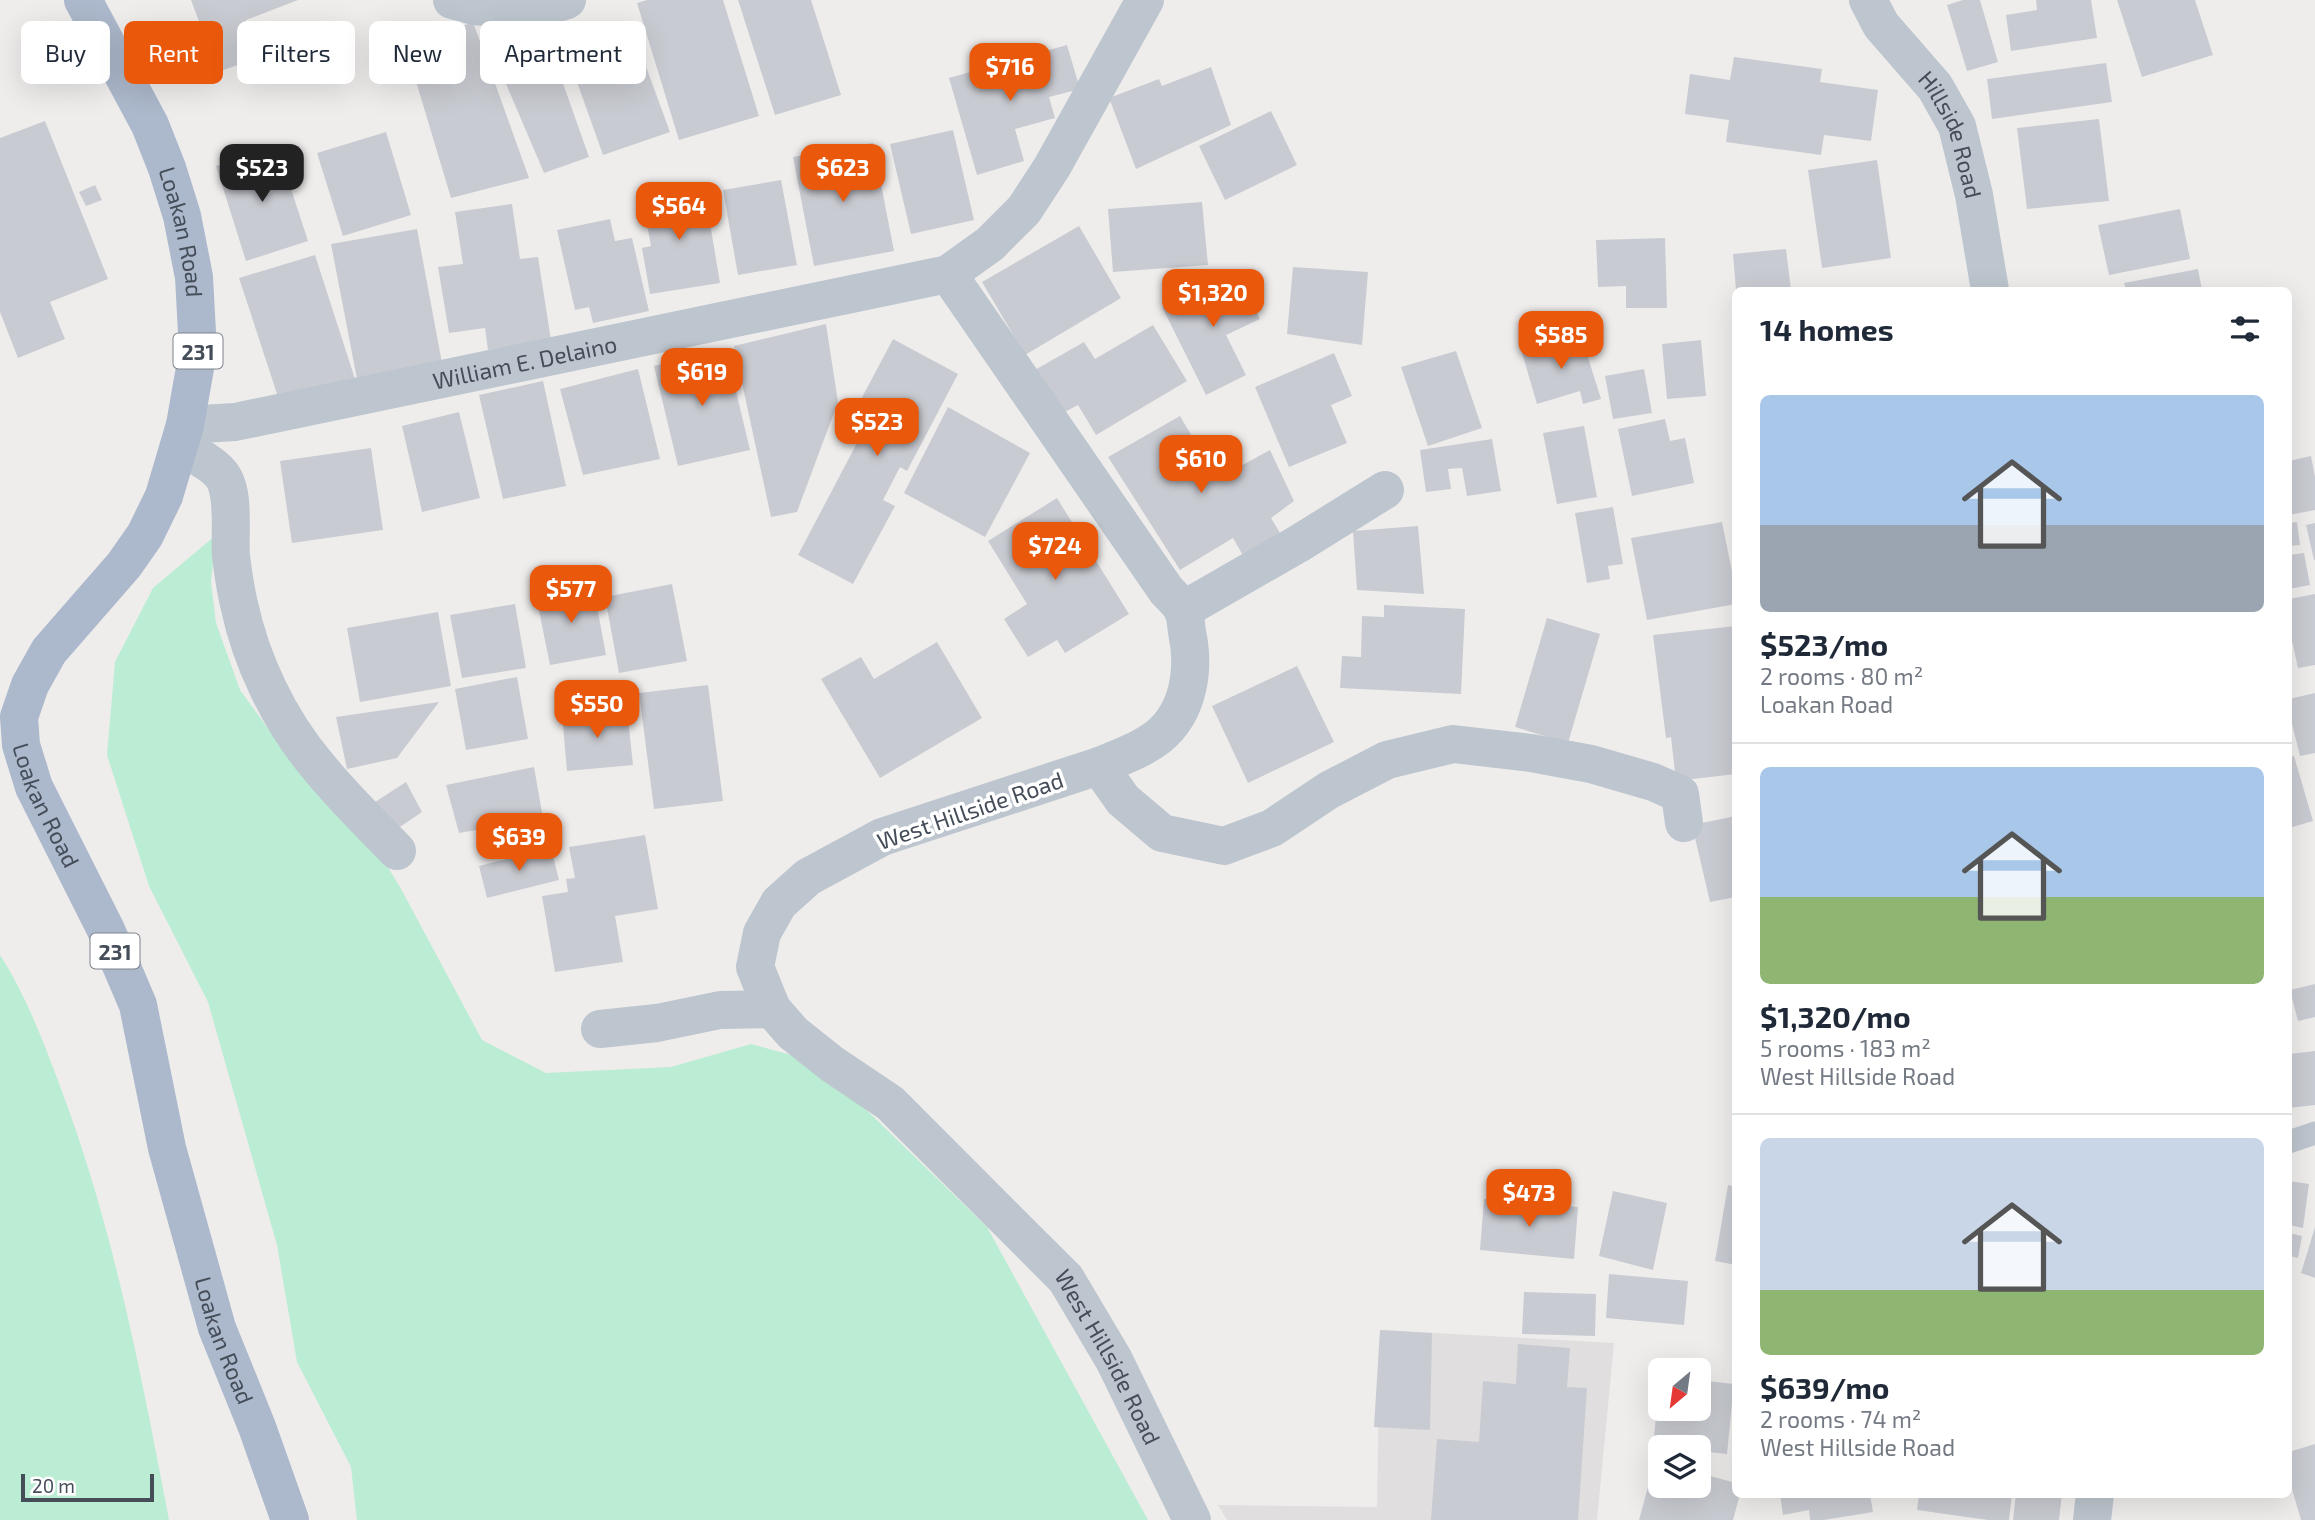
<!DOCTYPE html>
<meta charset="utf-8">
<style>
body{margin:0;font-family:"Exo 2",sans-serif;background:#f2f2f3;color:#1f2937;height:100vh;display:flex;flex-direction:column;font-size:26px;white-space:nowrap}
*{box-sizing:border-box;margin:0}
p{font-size:23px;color:#747a83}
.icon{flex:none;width:38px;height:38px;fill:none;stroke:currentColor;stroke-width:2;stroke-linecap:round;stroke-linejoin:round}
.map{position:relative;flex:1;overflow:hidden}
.details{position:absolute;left:1732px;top:287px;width:560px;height:1211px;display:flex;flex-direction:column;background:#fff;border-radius:10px;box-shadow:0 7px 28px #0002}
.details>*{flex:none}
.hud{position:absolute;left:21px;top:21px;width:665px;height:63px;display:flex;gap:14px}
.needle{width:46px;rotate:209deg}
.buttons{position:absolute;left:1648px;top:1358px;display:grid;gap:14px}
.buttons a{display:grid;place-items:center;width:63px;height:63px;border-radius:10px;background:#fff;box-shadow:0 7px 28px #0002;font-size:35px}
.scale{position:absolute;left:21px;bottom:18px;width:133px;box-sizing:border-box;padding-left:7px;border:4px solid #454d59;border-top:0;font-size:19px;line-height:24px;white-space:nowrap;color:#454d59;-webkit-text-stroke:5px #fff;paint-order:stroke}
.price{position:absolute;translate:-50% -60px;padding:0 16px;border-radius:14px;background:#ea580c;color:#fff;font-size:23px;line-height:46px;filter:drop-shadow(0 2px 4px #0008)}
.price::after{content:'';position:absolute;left:50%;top:42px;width:21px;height:16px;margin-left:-10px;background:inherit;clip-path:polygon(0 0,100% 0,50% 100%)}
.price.current{background:#222;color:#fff}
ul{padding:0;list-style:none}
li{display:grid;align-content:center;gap:14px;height:371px;padding:0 28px}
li+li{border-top:2px solid #e0e1e3}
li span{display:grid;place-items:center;height:217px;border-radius:10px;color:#555}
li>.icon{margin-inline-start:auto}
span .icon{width:126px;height:126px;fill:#fffc;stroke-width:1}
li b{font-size:30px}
h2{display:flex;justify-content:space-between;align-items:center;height:84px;padding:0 28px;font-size:30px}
.tag{padding:0 24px;border-radius:10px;background:#fff;box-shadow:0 7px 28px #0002;font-size:24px;line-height:63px}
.tag.current{background:#ea580c;color:#fff}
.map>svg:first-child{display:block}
.education{fill:#e0dede}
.green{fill:#bbecd4}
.building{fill:#c9cbd2}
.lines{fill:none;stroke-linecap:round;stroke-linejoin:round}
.service{stroke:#bdc5ce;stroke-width:23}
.minor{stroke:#bdc5ce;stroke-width:38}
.tertiary{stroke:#bdc5ce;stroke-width:38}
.primary{stroke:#acb8cb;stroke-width:38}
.labels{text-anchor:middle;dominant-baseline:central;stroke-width:7;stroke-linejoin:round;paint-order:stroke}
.shield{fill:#fff;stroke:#7d828b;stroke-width:2}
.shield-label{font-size:21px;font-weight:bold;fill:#454d59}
.street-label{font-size:23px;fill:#454d59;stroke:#fff}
</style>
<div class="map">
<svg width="2315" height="1520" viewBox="0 0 2315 1520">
<rect width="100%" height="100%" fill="#efedec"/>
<!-- education -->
<path class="education" d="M 1380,1330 L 1614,1343 L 1597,1520 L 1227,1520 L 1218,1505 L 1377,1507 Z"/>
<!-- green -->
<path class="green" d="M 216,535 L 211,582 L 216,623 L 240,690 L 272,734 L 368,835 L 400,887 L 482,1040 L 546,1073 L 671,1067 L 751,1044 L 817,1062 L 987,1227 L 1148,1520 L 357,1520 L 351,1467 L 297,1362 L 277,1245 L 208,1002 L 149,886 L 107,755 L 115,662 L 153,588 Z
M 0,955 C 26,995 43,1041 60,1086 C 113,1226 141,1373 169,1520 L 0,1520 Z"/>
<!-- building -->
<path class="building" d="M 191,0 L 298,0 L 246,20 L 260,57 L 218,72 Z
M 647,0 L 723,0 L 759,116 L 679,140 L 637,3 Z
M 738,0 L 811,0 L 841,95 L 775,115 Z
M 1963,0 L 1980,0 L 1998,62 L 1967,71 L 1947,5 Z
M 2036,0 L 2091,0 L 2097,38 L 2011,51 L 2006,15 L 2037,10 Z
M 2117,0 L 2195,0 L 2213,55 L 2142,77 Z
M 473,22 L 529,178 L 451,198 L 406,48 Z
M 152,29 L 159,43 L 148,49 L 140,35 Z
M 633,31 L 670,132 L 603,155 L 567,54 Z
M 547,38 L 589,157 L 544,173 L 498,65 Z
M 1067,45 L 1080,89 L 1049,97 L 1055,118 L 1015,129 L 1024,161 L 977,175 L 949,78 Z
M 1734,57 L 1822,69 L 1820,82 L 1878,90 L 1871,141 L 1824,135 L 1821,155 L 1726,142 L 1729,120 L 1685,114 L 1690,74 L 1730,80 Z
M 2106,63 L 2112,102 L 1992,119 L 1987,79 Z
M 1211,67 L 1231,125 L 1136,169 L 1109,98 L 1159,79 L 1162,86 Z
M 1271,111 L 1297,165 L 1225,200 L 1199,146 Z
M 2099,119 L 2109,201 L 2027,209 L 2017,128 Z
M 45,121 L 108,279 L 50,302 L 65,339 L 18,358 L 0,312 L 0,138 Z
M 953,130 L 974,220 L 911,234 L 890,144 Z
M 386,132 L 411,215 L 343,236 L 317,153 Z
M 873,143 L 894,251 L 814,266 L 793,157 Z
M 278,149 L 308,241 L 246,261 L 216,166 Z
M 1877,160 L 1891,258 L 1822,268 L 1808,170 Z
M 781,180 L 797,265 L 738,275 L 723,190 Z
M 95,185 L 102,200 L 86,206 L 79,192 Z
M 704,187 L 720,283 L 650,294 L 642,248 L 651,246 L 642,197 Z
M 1202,202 L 1208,265 L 1113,272 L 1108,209 Z
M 512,204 L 520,259 L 538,257 L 551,340 L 488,350 L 485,328 L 449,333 L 438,267 L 463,264 L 455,212 Z
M 2180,209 L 2190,259 L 2109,275 L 2098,225 Z
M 610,219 L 615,241 L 632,238 L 649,311 L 593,323 L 589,307 L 575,310 L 557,230 Z
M 1079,226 L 1121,298 L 1025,355 L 982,282 Z
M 417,229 L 442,363 L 357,379 L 331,244 Z
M 1665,238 L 1667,308 L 1626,308 L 1626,286 L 1598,287 L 1596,240 Z
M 1786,249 L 1791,290 L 1736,290 L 1733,254 Z
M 315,255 L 355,379 L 280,403 L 239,278 Z
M 1293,267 L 1368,272 L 1362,345 L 1287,334 Z
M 2198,269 L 2202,290 L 2126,290 L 2124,283 Z
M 1236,270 L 1260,319 L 1226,335 L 1246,375 L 1206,395 L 1162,307 Z
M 826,324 L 838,402 L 797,512 L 771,517 L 734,346 Z
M 1153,325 L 1187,381 L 1096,435 L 1078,405 L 1059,415 L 1033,371 L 1084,342 L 1095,359 Z
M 1581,335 L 1601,399 L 1583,404 L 1580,391 L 1537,404 L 1522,353 Z
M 893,339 L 958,374 L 907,471 L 900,467 L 883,500 L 895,506 L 853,584 L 798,555 L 857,443 L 842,435 Z
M 1701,340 L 1706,396 L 1667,399 L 1662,344 Z
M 726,349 L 750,450 L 678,466 L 654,366 Z
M 1456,351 L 1482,428 L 1428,446 L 1401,367 Z
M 1334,353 L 1352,396 L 1331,405 L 1347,443 L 1289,467 L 1255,387 Z
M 638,369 L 660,459 L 583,475 L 560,389 Z
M 1644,369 L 1652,413 L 1613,419 L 1605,376 Z
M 543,381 L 566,486 L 503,499 L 479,395 Z
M 948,407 L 1030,453 L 985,537 L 904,493 Z
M 459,412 L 480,498 L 422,512 L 402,426 Z
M 1180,416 L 1217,479 L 1270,450 L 1294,501 L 1271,518 L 1283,538 L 1245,559 L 1233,538 L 1180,570 L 1108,457 Z
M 1665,419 L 1670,441 L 1685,438 L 1694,483 L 1632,496 L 1618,429 Z
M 1584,426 L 1597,497 L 1557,504 L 1543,433 Z
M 1492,439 L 1501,491 L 1467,496 L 1462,468 L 1448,469 L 1451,489 L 1426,492 L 1420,450 Z
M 371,448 L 383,530 L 292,543 L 280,461 Z
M 2311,456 L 2315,477 L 2315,510 L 2289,515 L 2289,461 Z
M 1057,498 L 1129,614 L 1065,653 L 1057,640 L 1028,657 L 1004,619 L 1027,604 L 988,541 Z
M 1613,507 L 1623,564 L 1608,566 L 1610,579 L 1587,583 L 1575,513 Z
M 1722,522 L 1736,591 L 1736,604 L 1647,620 L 1631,538 Z
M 2297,522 L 2300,545 L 2289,546 L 2289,523 Z
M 2315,523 L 2315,560 L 2314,560 L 2306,525 Z
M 1418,526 L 1424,594 L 1357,590 L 1353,531 Z
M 2304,553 L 2310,585 L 2289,589 L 2289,555 Z
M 672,584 L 687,661 L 619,673 L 605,597 Z
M 593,585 L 606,655 L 550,665 L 536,596 Z
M 2315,594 L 2315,665 L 2298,668 L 2289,627 L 2289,599 Z
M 515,604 L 526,668 L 462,678 L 450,615 Z
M 1384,605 L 1465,609 L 1461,694 L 1340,688 L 1342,656 L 1361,657 L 1362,616 L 1384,617 Z
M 438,612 L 451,686 L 360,702 L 347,628 Z
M 1547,618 L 1600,634 L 1568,743 L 1515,727 Z
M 1736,626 L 1736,774 L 1676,781 L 1671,737 L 1666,738 L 1653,635 Z
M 937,642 L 982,718 L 880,778 L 821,679 L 861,657 L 874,679 Z
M 1297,666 L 1334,742 L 1248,783 L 1212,706 Z
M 517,677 L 528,739 L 466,750 L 455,689 Z
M 708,685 L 723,801 L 654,809 L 639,693 Z
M 2315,693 L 2315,753 L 2300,756 L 2289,712 L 2289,699 Z
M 439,702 L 397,758 L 347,769 L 336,717 Z
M 627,709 L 633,765 L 567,771 L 562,714 Z
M 2294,756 L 2313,821 L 2289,828 L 2289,758 Z
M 534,767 L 543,818 L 459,833 L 446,785 Z
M 406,782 L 422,812 L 391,833 L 372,804 Z
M 1736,816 L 1736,897 L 1710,902 L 1692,825 Z
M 645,835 L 658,909 L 615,916 L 623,962 L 555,972 L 542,896 L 568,892 L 566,879 L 575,878 L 569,847 Z
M 551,848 L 559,880 L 487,898 L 479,866 Z
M 2315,984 L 2315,1017 L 2298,1021 L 2290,990 Z
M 2315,1051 L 2315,1105 L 2289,1108 L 2289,1054 Z
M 2289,1181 L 2309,1184 L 2303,1228 L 2289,1225 Z
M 1728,1185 L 1736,1187 L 1736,1265 L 1715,1261 Z
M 1613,1191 L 1667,1203 L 1653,1270 L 1599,1256 Z
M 1484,1199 L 1578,1207 L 1574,1259 L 1480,1250 Z
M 2315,1227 L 2315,1278 L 2301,1273 Z
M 2289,1233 L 2302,1236 L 2298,1258 L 2289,1256 Z
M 1609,1274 L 1688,1281 L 1684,1325 L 1606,1318 Z
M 1524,1292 L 1596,1294 L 1595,1336 L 1522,1334 Z
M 1380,1330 L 1432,1333 L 1430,1430 L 1374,1427 Z
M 1518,1344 L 1570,1348 L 1567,1387 L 1587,1388 L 1578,1520 L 1431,1520 L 1437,1439 L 1479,1442 L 1483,1381 L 1516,1384 Z
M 1699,1380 L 1734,1384 L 1727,1454 L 1699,1451 L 1699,1447 L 1653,1446 L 1659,1387 L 1661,1387 L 1661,1409 L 1699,1409 Z
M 2315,1444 L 2315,1520 L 2301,1520 L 2289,1479 L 2289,1452 Z
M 1655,1461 L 1661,1463 L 1661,1486 L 1699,1486 L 1699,1473 L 1736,1483 L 1736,1494 L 1740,1494 L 1733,1520 L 1639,1520 Z
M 1780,1494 L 1870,1494 L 1873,1512 L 1824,1520 L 1810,1520 L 1809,1510 L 1783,1515 Z
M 1919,1494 L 2012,1494 L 2009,1520 L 1988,1520 L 1917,1510 Z
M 2016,1494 L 2062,1494 L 2059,1520 L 2013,1520 Z"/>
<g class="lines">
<!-- service -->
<path class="service" d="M 2289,1142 L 2315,1133"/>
<!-- minor -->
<path class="minor" d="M 452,0 L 474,6 L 532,11 L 567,0
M 180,447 C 194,455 210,461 220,473 C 236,490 229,534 231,556 C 233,572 235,588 239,604 C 251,661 279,720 317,765 C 342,796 370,823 397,851
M 1183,610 L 1298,544 L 1385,490
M 1099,766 L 1123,800 L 1162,833 L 1224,846 L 1272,828 L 1329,790 L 1387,760 L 1453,744 L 1531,753 L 1591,764 L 1653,782 L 1680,794 L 1684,823
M 600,1029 L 657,1023 L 720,1010 L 772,1009"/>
<!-- tertiary -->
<g class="tertiary">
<path id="s1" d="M 1868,0 L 1881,25 L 1935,87 L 1957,126 L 1974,195 L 1990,290"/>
<path id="s2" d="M 948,274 L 1166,590 C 1171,596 1180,603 1183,611 C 1186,617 1186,626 1187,632 C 1195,669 1189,712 1158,737 C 1141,750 1119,758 1099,766 L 882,837 L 808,877 L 779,903 L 762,933 L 755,967 L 772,1009 L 793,1033 L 832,1064 L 890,1103 L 1066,1279 L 1114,1360 L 1192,1520"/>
<path id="s3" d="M 185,425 L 235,422 L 948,274 L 990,244 L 1024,210 L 1052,167 L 1145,0"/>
<path d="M 2092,1520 L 2095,1494"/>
</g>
<!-- primary -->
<path class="primary" id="s4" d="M 83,0 L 150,125 L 167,168 L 182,216 L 194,277 L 198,351 L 185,425 L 164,496 L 145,535 L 124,565 L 49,651 L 30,685 L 19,717 L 21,745 L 34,787 L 106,930 L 138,1005 L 167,1148 L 217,1328 L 257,1427 L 290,1520"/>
</g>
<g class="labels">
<!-- shield labels -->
<g class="shield">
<rect x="173.5" y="333.5" width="49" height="35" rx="5"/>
<rect x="90.5" y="933.5" width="49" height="35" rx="5"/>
</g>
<g class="shield-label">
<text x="198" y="351">231</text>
<text x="115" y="951">231</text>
</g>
<!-- street labels -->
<g class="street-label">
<text stroke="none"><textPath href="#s1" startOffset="161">Hillside Road</textPath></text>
<text stroke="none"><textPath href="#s4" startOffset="254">Loakan Road</textPath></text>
<text stroke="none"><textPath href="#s3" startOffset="346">William E. Delaino</textPath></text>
<text stroke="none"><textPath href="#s4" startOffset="884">Loakan Road</textPath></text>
<text transform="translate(970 810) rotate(-19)">West Hillside Road</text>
<text stroke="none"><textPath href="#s4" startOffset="1451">Loakan Road</textPath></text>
<text stroke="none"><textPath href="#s2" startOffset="1568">West Hillside Road</textPath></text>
</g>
</g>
</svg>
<div class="buttons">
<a><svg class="needle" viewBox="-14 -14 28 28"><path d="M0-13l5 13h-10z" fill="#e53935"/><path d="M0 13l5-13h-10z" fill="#747a83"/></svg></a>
<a><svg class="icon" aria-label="layers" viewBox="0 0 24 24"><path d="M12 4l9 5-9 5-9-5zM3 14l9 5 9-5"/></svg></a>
</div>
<div class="scale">20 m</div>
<b class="price" style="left:1010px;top:103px">$716</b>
<b class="price current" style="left:262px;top:204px">$523</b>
<b class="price" style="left:843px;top:204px">$623</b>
<b class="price" style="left:679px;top:242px">$564</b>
<b class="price" style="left:1213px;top:329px">$1,320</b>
<b class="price" style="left:1561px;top:371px">$585</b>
<b class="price" style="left:702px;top:408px">$619</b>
<b class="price" style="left:877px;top:458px">$523</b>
<b class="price" style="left:1201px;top:495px">$610</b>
<b class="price" style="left:1055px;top:582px">$724</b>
<b class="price" style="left:571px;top:625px">$577</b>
<b class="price" style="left:597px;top:740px">$550</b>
<b class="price" style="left:519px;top:873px">$639</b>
<b class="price" style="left:1529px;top:1229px">$473</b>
<div class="hud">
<a class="tag">Buy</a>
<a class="tag current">Rent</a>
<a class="tag">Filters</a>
<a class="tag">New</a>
<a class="tag">Apartment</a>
</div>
<section class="details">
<h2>14 homes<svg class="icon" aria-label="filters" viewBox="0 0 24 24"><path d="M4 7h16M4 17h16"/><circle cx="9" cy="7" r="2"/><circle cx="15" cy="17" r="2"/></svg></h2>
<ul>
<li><span style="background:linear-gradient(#a9c7e8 60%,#9aa5b1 0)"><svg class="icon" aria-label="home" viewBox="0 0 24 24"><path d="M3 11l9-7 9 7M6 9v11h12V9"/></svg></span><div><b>$523/mo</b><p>2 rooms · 80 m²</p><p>Loakan Road</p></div></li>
<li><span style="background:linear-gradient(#a9c7e8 60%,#8fb573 0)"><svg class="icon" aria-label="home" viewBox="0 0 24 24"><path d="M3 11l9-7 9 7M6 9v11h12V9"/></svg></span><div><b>$1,320/mo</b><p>5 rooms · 183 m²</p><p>West Hillside Road</p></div></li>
<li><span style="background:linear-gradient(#c9d6e8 70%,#8fb573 0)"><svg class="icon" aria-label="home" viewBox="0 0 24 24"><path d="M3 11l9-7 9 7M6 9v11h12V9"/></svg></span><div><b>$639/mo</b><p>2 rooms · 74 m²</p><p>West Hillside Road</p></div></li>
</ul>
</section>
</div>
